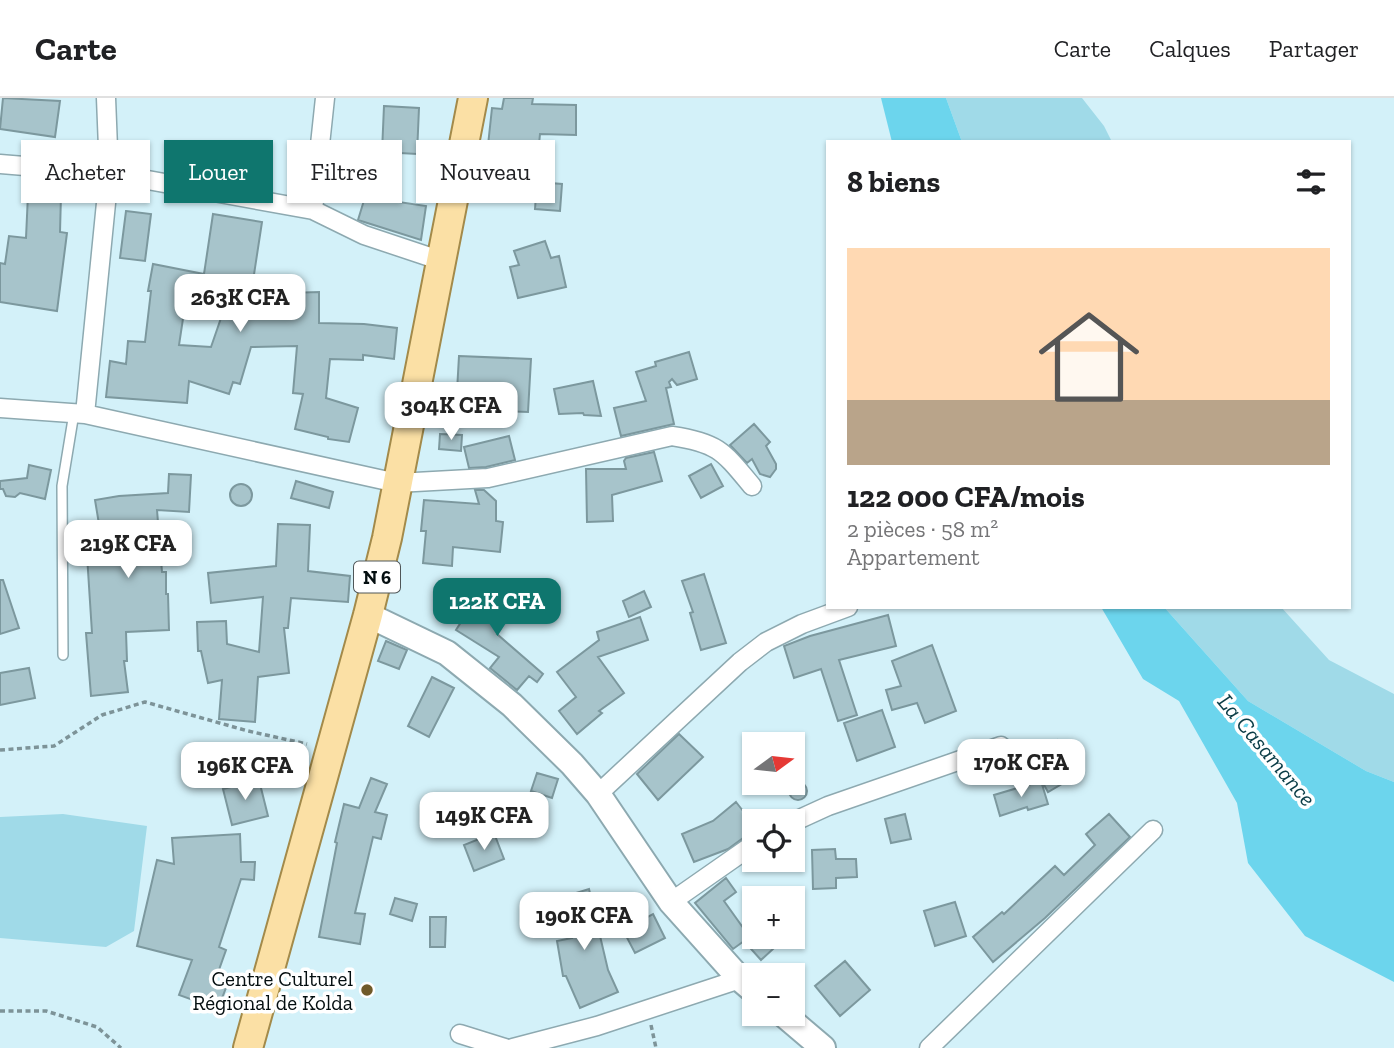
<!DOCTYPE html>
<html lang="fr">
<meta charset="utf-8">
<style>
body{margin:0;font-family:"Zilla Slab",serif;background:#f2f2f2;color:#202124;height:100vh;display:flex;flex-direction:column;font-size:26px;white-space:nowrap}
*{box-sizing:border-box;margin:0}
p{font-size:23px;color:#757577}
.icon{flex:none;width:38px;height:38px;fill:none;stroke:currentColor;stroke-width:2;stroke-linecap:round;stroke-linejoin:round}
.map{position:relative;flex:1;overflow:hidden}
.drawer{position:absolute;left:826px;top:42px;width:525px;height:469px;display:flex;flex-direction:column;background:#fff;border-radius:0px;box-shadow:0 2px 5px #0004}
.drawer>*{flex:none}
.top-card{position:absolute;left:21px;top:42px;width:665px;height:63px;display:flex;gap:14px}
.needle{width:46px;rotate:75deg}
.controls{position:absolute;left:742px;top:634px;display:grid;gap:14px}
.controls a{display:grid;place-items:center;width:63px;height:63px;border-radius:0px;background:#fff;box-shadow:0 2px 5px #0004;font-size:35px}
.price{position:absolute;translate:-50% -60px;padding:0 16px;border-radius:14px;background:#fff;color:#222;font-size:23px;line-height:46px;filter:drop-shadow(0 2px 4px #0008)}
.price::after{content:'';position:absolute;left:50%;top:42px;width:21px;height:16px;margin-left:-10px;background:inherit;clip-path:polygon(0 0,100% 0,50% 100%)}
.price.current{background:#0f766e;color:#fff}
ul{padding:0;list-style:none}
li{display:grid;align-content:center;gap:14px;height:371px;padding:0 21px}
li span{display:grid;place-items:center;height:217px;border-radius:0px;color:#555}
li>.icon{margin-inline-start:auto}
span .icon{width:126px;height:126px;fill:#fffc;stroke-width:1}
li b{font-size:30px}
h2{display:flex;justify-content:space-between;align-items:center;height:84px;padding:0 21px;font-size:30px}
.chip{padding:0 24px;border-radius:0px;background:#fff;box-shadow:0 2px 5px #0004;font-size:24px;line-height:63px}
.chip.current{background:#0f766e;color:#fff}
header{display:flex;align-items:center;gap:42px;box-sizing:border-box;height:98px;padding:0 35px;background:#fff;border-bottom:2px solid #e0e0e0}
header strong{font-size:33px}
nav{display:flex;gap:38px;margin-inline-start:auto;font-size:24px}
.map>svg:first-child{display:block}
.green{fill:#a0dae8}
.water{fill:#6cd5ed}
.building{fill:#a7c4cb;stroke:#7c989e;stroke-width:2;fill-rule:evenodd}
.lines{fill:none;stroke-linecap:round;stroke-linejoin:round}
.lane-casing{stroke:#8da9b0;stroke-width:12}
.street-casing{stroke:#8da9b0;stroke-width:21}
.secondary-casing{stroke:#8da9b0;stroke-width:28}
.primary-casing{stroke:#a38a4a;stroke-width:32}
.path{stroke:#7d9398;stroke-width:3.5;stroke-dasharray:5 3.5;stroke-linecap:butt}
.lane{stroke:#fff;stroke-width:9}
.street{stroke:#fff;stroke-width:18}
.secondary{stroke:#fff;stroke-width:24}
.primary{stroke:#fbe0a5;stroke-width:28}
.poi-dot{fill:#705a2a;stroke:#fff;stroke-width:2.5}
.labels{text-anchor:middle;dominant-baseline:central;stroke-width:7;stroke-linejoin:round;paint-order:stroke}
.shield{fill:#fff;stroke:#4f5658;stroke-width:2}
.shield-label{font-size:19px;font-weight:bold;fill:#040e10}
.poi-label{font-size:21px;fill:#040e10;stroke:#fff;text-anchor:end}
.water-label{font-size:23px;font-style:italic;fill:#0b3d47;stroke:#fff}
</style>
<header>
<strong>Carte</strong>
<nav><a>Carte</a><a>Calques</a><a>Partager</a></nav>
</header>
<div class="map">
<svg width="1394" height="950" viewBox="0 0 1394 950">
<rect width="100%" height="100%" fill="#d3f1f9"/>
<!-- green -->
<path class="green" d="M 946,0 L 1082,0 L 1104,28 L 1112,44 L 962,44 Z
M 1164,509 L 1281,509 L 1329,562 L 1394,596 L 1394,684 L 1366,673 L 1248,603 Z
M 63,716 L 147,728 L 134,833 L 106,849 L 0,840 L 0,719 Z"/>
<!-- water -->
<path class="water" d="M 881,0 L 946,0 L 962,44 L 892,44 Z
M 1101,509 L 1164,509 L 1248,603 L 1366,673 L 1394,684 L 1394,884 L 1305,838 L 1248,765 L 1237,705 L 1179,603 L 1143,581 Z"/>
<!-- building -->
<path class="building" d="M 3,0 L 60,3 L 55,39 L 0,31 Z
M 504,0 L 533,0 L 532,6 L 576,7 L 576,37 L 540,36 L 536,77 L 506,75 L 502,96 L 483,94 L 492,10 L 502,11 Z
M 384,8 L 419,10 L 417,56 L 382,54 Z
M 358,58 L 382,60 L 378,94 L 354,91 Z
M 537,84 L 562,86 L 560,113 L 535,111 Z
M 28,96 L 61,97 L 60,134 L 67,135 L 57,213 L 0,204 L 0,165 L 5,166 L 9,138 L 26,140 Z
M 365,99 L 426,108 L 421,142 L 358,122 Z
M 126,113 L 151,116 L 145,163 L 120,160 Z
M 213,116 L 262,124 L 251,196 L 319,194 L 319,225 L 364,226 L 397,230 L 394,261 L 363,257 L 363,262 L 330,261 L 326,300 L 358,310 L 349,344 L 328,341 L 328,339 L 295,331 L 303,296 L 293,295 L 297,248 L 251,249 L 240,286 L 233,284 L 229,296 L 189,283 L 187,305 L 106,299 L 110,263 L 126,266 L 128,243 L 145,244 L 151,193 L 148,193 L 153,166 L 204,176 ZM 184,214 L 221,220 L 211,249 L 179,247 Z
M 545,143 L 551,160 L 559,158 L 566,189 L 518,200 L 510,169 L 519,167 L 514,153 Z
M 689,254 L 697,281 L 677,287 L 672,281 L 669,284 L 671,289 L 666,290 L 674,326 L 621,338 L 614,310 L 646,303 L 636,274 L 656,268 L 655,264 Z
M 459,258 L 531,261 L 528,314 L 456,311 Z
M 593,283 L 601,318 L 584,317 L 583,315 L 559,316 L 554,291 Z
M 754,326 L 770,344 L 766,348 L 776,366 L 776,371 L 770,379 L 760,376 L 752,361 L 747,365 L 730,347 Z
M 440,336 L 462,337 L 461,353 L 439,351 Z
M 509,338 L 515,362 L 486,369 L 469,370 L 464,349 Z
M 654,354 L 662,383 L 612,397 L 613,423 L 587,424 L 586,371 L 626,371 L 624,363 L 626,360 Z
M 711,366 L 723,388 L 701,400 L 689,378 Z
M 29,367 L 51,372 L 45,401 L 20,395 L 15,399 L 6,398 L 3,391 L 0,391 L 0,383 L 27,380 Z
M 169,376 L 191,377 L 189,414 L 157,412 L 162,474 L 166,474 L 166,496 L 168,496 L 169,532 L 126,534 L 127,563 L 124,563 L 128,594 L 91,598 L 86,535 L 92,535 L 87,457 L 104,456 L 95,402 L 119,398 L 168,395 Z
M 296,383 L 333,394 L 329,410 L 291,400 Z
M230 397a11 11 0 1 1 22 0a11 11 0 1 1-22 0Z
M 475,392 L 484,392 L 496,403 L 496,423 L 503,424 L 500,454 L 453,449 L 452,468 L 423,465 L 426,433 L 421,433 L 424,402 L 479,406 Z
M 278,426 L 310,427 L 308,473 L 350,478 L 348,504 L 291,500 L 288,530 L 284,530 L 289,575 L 258,579 L 255,624 L 219,621 L 222,582 L 208,585 L 201,553 L 198,553 L 197,524 L 226,523 L 227,546 L 259,554 L 263,499 L 211,505 L 208,475 L 276,468 Z
M 704,476 L 726,545 L 701,552 L 690,515 L 693,514 L 682,483 Z
M 0,482 L 3,482 L 19,530 L 0,536 Z
M 483,490 L 514,510 L 497,536 L 543,576 L 537,584 L 529,578 L 517,592 L 490,570 L 499,559 L 456,532 Z
M 644,493 L 651,509 L 629,519 L 623,503 Z
M 888,517 L 896,548 L 839,562 L 857,617 L 838,623 L 821,571 L 794,580 L 784,548 L 810,538 Z
M 640,519 L 648,542 L 598,559 L 624,595 L 599,613 L 602,615 L 577,636 L 559,613 L 576,599 L 557,574 L 599,542 L 597,534 Z
M 386,543 L 407,552 L 399,571 L 378,563 Z
M 932,547 L 956,613 L 925,625 L 917,605 L 892,612 L 886,592 L 901,588 L 892,563 Z
M 29,570 L 35,600 L 0,607 L 0,575 Z
M 432,579 L 454,590 L 429,639 L 408,628 Z
M 882,612 L 895,649 L 857,663 L 844,625 Z
M 679,636 L 703,659 L 658,702 L 637,676 Z
M 1057,642 L 1068,661 L 1062,664 L 1072,680 L 1048,694 L 1028,658 Z
M 537,675 L 558,681 L 552,700 L 531,693 Z
M 371,680 L 387,686 L 375,714 L 387,717 L 381,741 L 373,739 L 355,815 L 365,816 L 360,846 L 319,839 L 337,745 L 335,744 L 344,706 L 359,710 Z
M 259,682 L 268,718 L 232,727 L 223,691 Z
M 1041,683 L 1048,706 L 1028,712 L 1027,709 L 1000,718 L 994,697 Z
M789 693a9 9 0 1 1 18 0a9 9 0 1 1-18 0Z
M 736,704 L 754,727 L 754,732 L 728,751 L 694,764 L 682,736 L 713,723 Z
M 905,716 L 911,741 L 891,745 L 885,721 Z
M 1109,716 L 1130,739 L 1045,820 L 993,864 L 973,839 L 1002,814 L 1004,816 L 1055,768 L 1064,777 L 1095,747 L 1086,736 Z
M 494,735 L 504,761 L 474,773 L 464,747 Z
M 240,736 L 241,764 L 255,764 L 254,782 L 241,781 L 219,849 L 226,852 L 215,883 L 227,887 L 218,911 L 179,897 L 192,862 L 137,848 L 157,762 L 174,766 L 172,740 Z
M 835,751 L 836,761 L 856,761 L 857,779 L 836,780 L 836,790 L 813,791 L 812,752 Z
M 726,780 L 736,794 L 724,803 L 749,838 L 787,838 L 761,862 L 744,843 L 733,851 L 695,805 Z
M 589,791 L 608,872 L 618,894 L 580,910 L 566,878 L 563,878 L 557,843 L 572,840 L 560,800 Z
M 395,800 L 417,806 L 412,823 L 390,816 Z
M 955,804 L 966,838 L 935,848 L 924,813 Z
M 653,816 L 665,840 L 635,855 L 623,832 Z
M 430,819 L 446,819 L 445,849 L 430,849 Z
M 845,863 L 870,892 L 840,918 L 815,888 Z"/>
<g class="lines">
<defs>
<path id="lane" d="M 63,557 L 62,388 L 74,315"/>
<path id="street" d="M 0,66 L 109,75 L 313,112 L 364,137 L 442,163
M 313,112 L 325,0
M 0,310 L 85,316 L 397,385 L 488,380 L 672,338 C 718,345 723,353 752,388
M 85,316 L 109,75 L 106,0
M 598,696 L 740,564 L 766,544 L 802,526 L 848,509
M 793,724 L 828,708 L 1001,648
M 671,804 L 754,746
M 460,936 L 505,950
M 513,950 L 597,928 L 740,881
M 929,950 L 1153,732"/>
<path id="secondary" d="M 368,517 L 447,555 L 512,607 L 572,666 L 598,696 L 671,804 L 740,881 L 754,893
M 782,915 L 823,950"/>
<path id="primary" d="M 248,950 L 368,517 L 387,440 L 473,0"/>
</defs>
<!-- lane casing -->
<use href="#lane" class="lane-casing"/>
<!-- street casing -->
<use href="#street" class="street-casing"/>
<!-- secondary casing -->
<use href="#secondary" class="secondary-casing"/>
<!-- primary casing -->
<use href="#primary" class="primary-casing"/>
<!-- path -->
<path class="path" d="M 0,652 L 54,648 L 102,617 L 145,604 L 248,633 L 307,646
M 0,913 L 46,913 L 97,929 L 121,950
M 651,927 L 656,950"/>
<!-- lane -->
<use href="#lane" class="lane"/>
<!-- street -->
<use href="#street" class="street"/>
<!-- secondary -->
<use href="#secondary" class="secondary"/>
<!-- primary -->
<use href="#primary" class="primary"/>
</g>
<!-- markers -->
<circle class="poi-dot" cx="367" cy="892" r="7"/>
<g class="labels">
<!-- shield labels -->
<rect class="shield" x="354" y="463.5" width="46" height="31" rx="5"/>
<g class="shield-label">
<text x="377" y="479">N 6</text>
</g>
<!-- poi labels -->
<g class="poi-label">
<text x="353" y="880">Centre Culturel<tspan x="353" dy="24">Régional de Kolda</tspan></text>
</g>
<!-- water labels -->
<g class="water-label">
<text transform="translate(1267 652) rotate(50)">La Casamance</text>
</g>
</g>
</svg>
<div class="controls">
<a><svg class="needle" viewBox="-14 -14 28 28"><path d="M0-13l5 13h-10z" fill="#e53935"/><path d="M0 13l5-13h-10z" fill="#757577"/></svg></a>
<a><svg class="icon" aria-label="locate" viewBox="0 0 24 24"><circle cx="12" cy="12" r="6"/><path d="M12 2v4M12 18v4M2 12h4M18 12h4"/></svg></a>
<a>+</a>
<a>−</a>
</div>
<b class="price" style="left:240px;top:236px">263K CFA</b>
<b class="price" style="left:451px;top:344px">304K CFA</b>
<b class="price" style="left:128px;top:482px">219K CFA</b>
<b class="price current" style="left:497px;top:540px">122K CFA</b>
<b class="price" style="left:1021px;top:701px">170K CFA</b>
<b class="price" style="left:245px;top:704px">196K CFA</b>
<b class="price" style="left:484px;top:754px">149K CFA</b>
<b class="price" style="left:584px;top:854px">190K CFA</b>
<div class="top-card">
<a class="chip">Acheter</a>
<a class="chip current">Louer</a>
<a class="chip">Filtres</a>
<a class="chip">Nouveau</a>
</div>
<section class="drawer">
<h2>8 biens<svg class="icon" aria-label="filters" viewBox="0 0 24 24"><path d="M4 7h16M4 17h16"/><circle cx="9" cy="7" r="2"/><circle cx="15" cy="17" r="2"/></svg></h2>
<ul>
<li><span style="background:linear-gradient(#ffd9b3 70%,#b9a48a 0)"><svg class="icon" aria-label="home" viewBox="0 0 24 24"><path d="M3 11l9-7 9 7M6 9v11h12V9"/></svg></span><div><b>122 000 CFA/mois</b><p>2 pièces · 58 m²</p><p>Appartement</p></div></li>
</ul>
</section>
</div>
